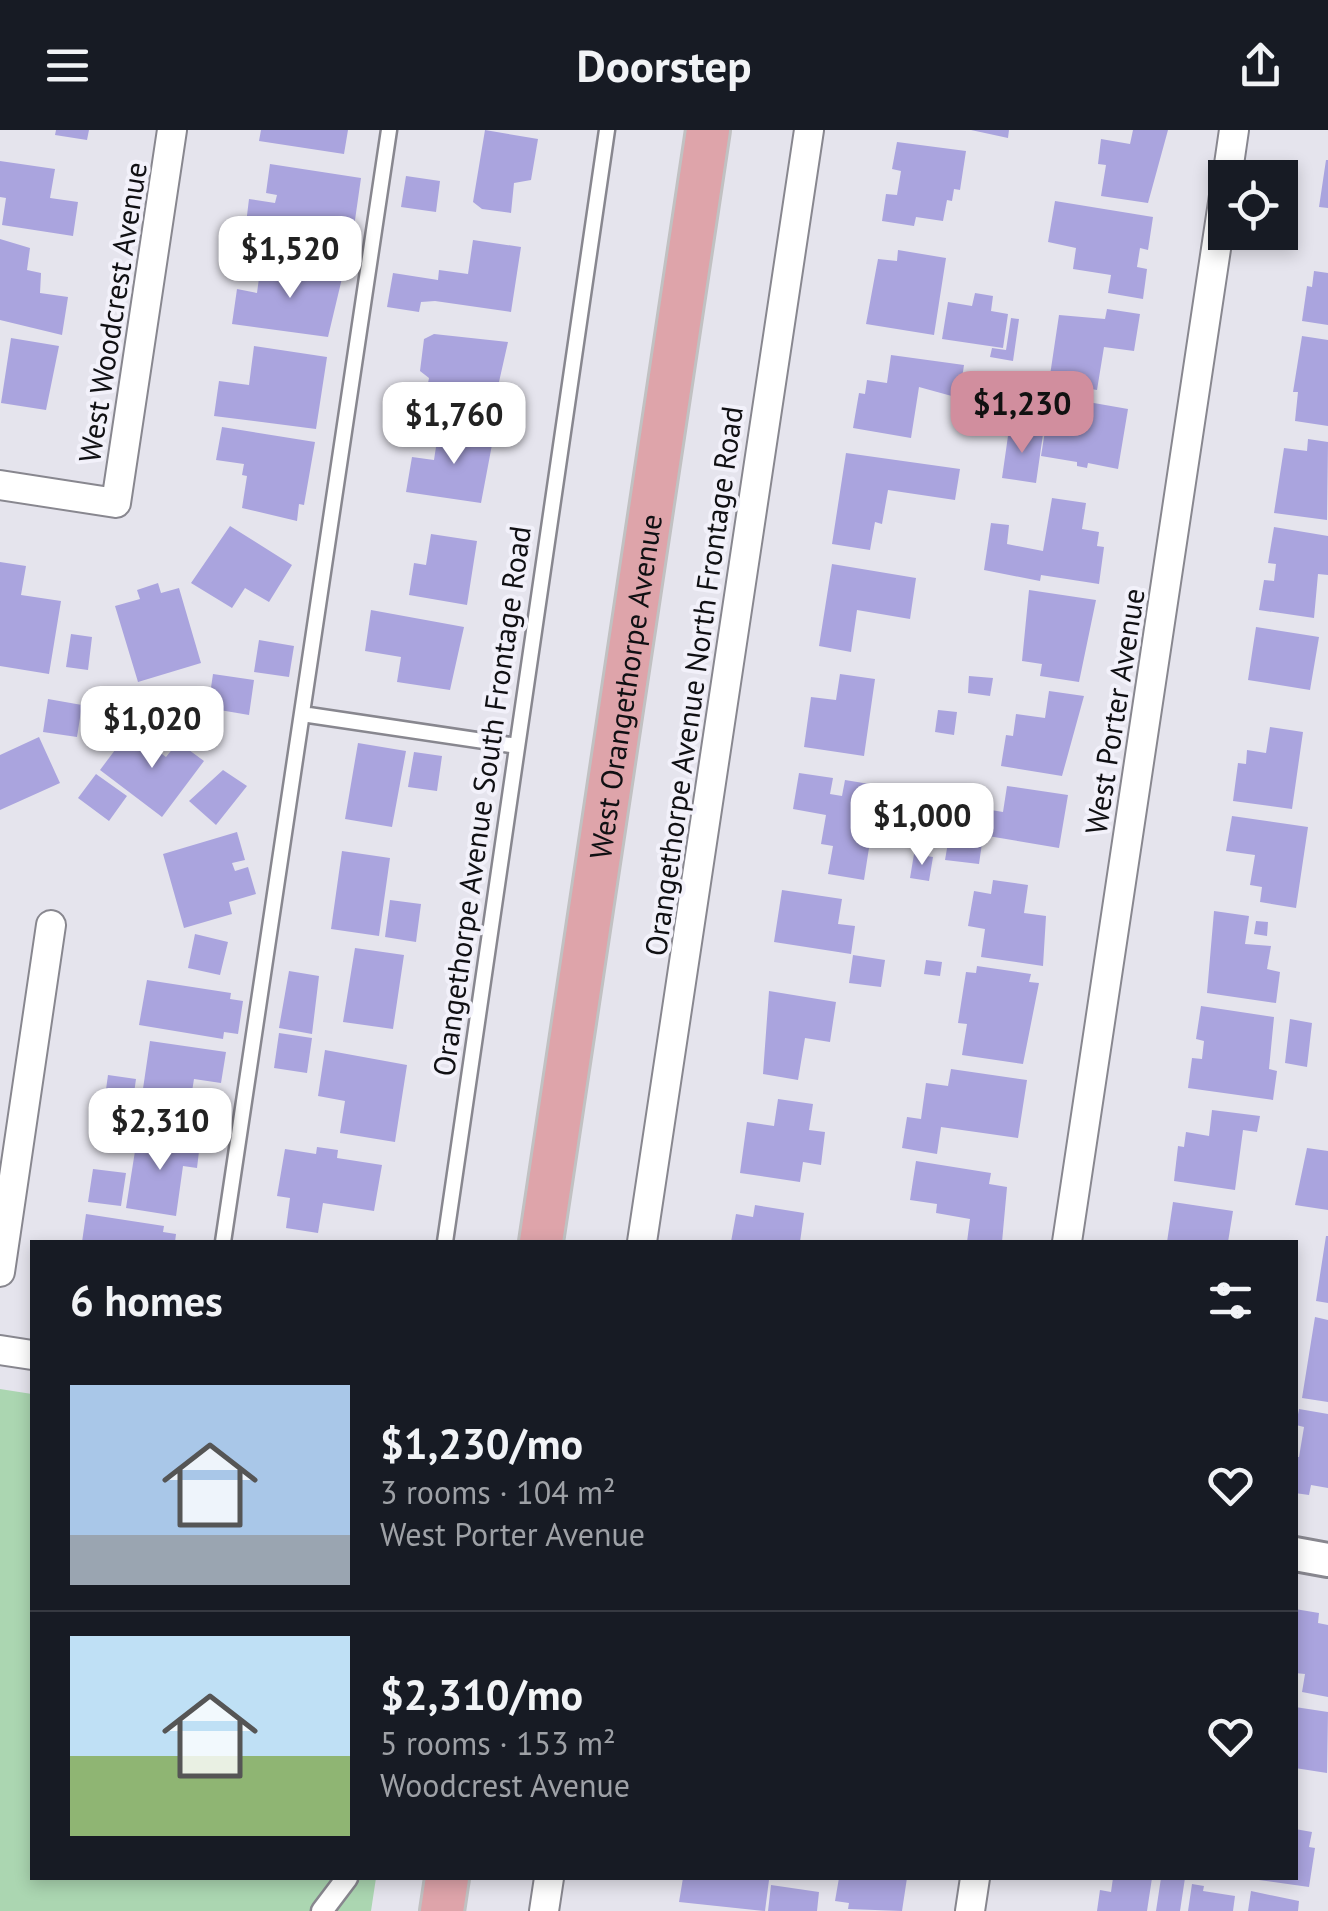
<!DOCTYPE html>
<meta charset="utf-8">
<style>
body{margin:0;font-family:"PT Sans",sans-serif;background:#242831;color:#f1f3f6;height:100vh;display:flex;flex-direction:column;font-size:38px;white-space:nowrap}
*{box-sizing:border-box;margin:0}
p{font-size:32px;color:#9ea1a6}
.icon{flex:none;width:55px;height:55px;fill:none;stroke:currentColor;stroke-width:2;stroke-linecap:round;stroke-linejoin:round}
.map{position:relative;flex:1;overflow:hidden}
.side{position:absolute;left:30px;top:1110px;width:1268px;height:640px;display:flex;flex-direction:column;background:#171b24;border-radius:0px;box-shadow:0 5px 15px #0003}
.side>*{flex:none}
.fabs{position:absolute;left:1208px;top:30px;display:grid;gap:20px}
.fabs a{display:grid;place-items:center;width:90px;height:90px;border-radius:0px;background:#171b24;box-shadow:0 5px 15px #0003;font-size:50px}
.price{position:absolute;translate:-50% -85px;padding:0 22px;border-radius:20px;background:#fff;color:#222;font-size:32px;line-height:65px;filter:drop-shadow(0 2px 5px #0008)}
.price::after{content:'';position:absolute;left:50%;top:60px;width:30px;height:22px;margin-left:-15px;background:inherit;clip-path:polygon(0 0,100% 0,50% 100%)}
.price.active{background:#d18e9e;color:#111}
ul{padding:0;list-style:none}
li{display:flex;align-items:center;gap:30px;height:250px;padding:0 40px}
li+li{border-top:2px solid #363941}
li span{display:grid;place-items:center;flex:none;width:280px;height:200px;border-radius:0px;color:#555}
li>.icon{margin-inline-start:auto}
span .icon{width:120px;height:120px;fill:#fffc;stroke-width:1}
li b{font-size:42px}
h2{display:flex;justify-content:space-between;align-items:center;height:120px;padding:0 40px;font-size:42px}
header{display:flex;justify-content:space-between;align-items:center;height:130px;padding:0 40px;background:#171b24;font-size:45px;font-weight:800}
.map>svg:first-child{display:block}
.green{fill:#abd6b1}
.building{fill:#aaa4de}
.lines{fill:none;stroke-linecap:round;stroke-linejoin:round}
.service-casing{stroke:#88878f;stroke-width:19}
.pedestrian-casing{stroke:#88878f;stroke-width:25}
.minor-casing{stroke:#88878f;stroke-width:32}
.tertiary-casing{stroke:#88878f;stroke-width:38}
.primary-casing{stroke:#c1c1c2;stroke-width:48}
.service{stroke:#fff;stroke-width:14}
.pedestrian{stroke:#fff;stroke-width:20}
.minor{stroke:#fff;stroke-width:28}
.tertiary{stroke:#fff;stroke-width:32}
.primary{stroke:#dea4aa;stroke-width:42}
.labels{text-anchor:middle;dominant-baseline:central;stroke-width:8;stroke-linejoin:round;paint-order:stroke}
.street-label{font-size:30px;fill:#101013;stroke:#f2f1fa}
</style>
<header><svg class="icon" aria-label="menu" viewBox="0 0 24 24"><path d="M4 6h16M4 12h16M4 18h16"/></svg>Doorstep<svg class="icon" aria-label="share" viewBox="0 0 24 24"><path d="M12 15V3M7 8l5-5 5 5M5 13v7h14v-7"/></svg></header>
<div class="map">
<svg width="1328" height="1781" viewBox="0 0 1328 1781">
<rect width="100%" height="100%" fill="#e5e4ed"/>
<!-- green -->
<path class="green" d="M 0,1259 L 32,1264 L 32,1748 L 376,1748 L 371,1781 L 0,1781 Z"/>
<!-- building -->
<path class="building" d="M 56,0 L 89,0 L 87,10 L 55,5 Z
M 261,0 L 348,0 L 344,24 L 259,11 Z
M 485,0 L 538,9 L 531,50 L 514,53 L 511,83 L 482,79 L 473,72 Z
M 971,0 L 1009,0 L 1008,8 Z
M 1133,0 L 1168,0 L 1148,73 L 1101,66 L 1106,35 L 1098,34 L 1101,9 L 1130,14 Z
M 897,12 L 966,21 L 960,60 L 954,59 L 952,71 L 947,70 L 943,91 L 916,87 L 914,96 L 882,91 L 886,64 L 897,65 L 901,41 L 892,39 Z
M 1326,30 L 1328,30 L 1328,78 L 1319,77 Z
M 0,31 L 55,39 L 50,68 L 78,72 L 73,106 L 2,95 L 6,68 L 0,67 Z
M 270,34 L 361,48 L 351,118 L 245,102 L 249,69 L 275,73 L 277,65 L 266,63 Z
M 406,46 L 440,51 L 436,82 L 401,77 Z
M 1055,71 L 1153,87 L 1148,120 L 1140,118 L 1137,137 L 1147,139 L 1143,169 L 1108,163 L 1111,145 L 1073,139 L 1076,118 L 1048,112 Z
M 0,109 L 30,118 L 27,140 L 41,143 L 40,163 L 68,167 L 62,205 L 0,190 Z
M 473,110 L 521,117 L 511,182 L 435,171 L 421,172 L 419,182 L 387,177 L 393,143 L 438,150 L 439,140 L 468,144 Z
M 898,120 L 946,128 L 934,205 L 866,194 L 878,129 L 897,131 Z
M 261,133 L 343,144 L 328,207 L 232,194 L 237,159 L 257,163 Z
M 1314,141 L 1328,143 L 1328,195 L 1302,191 L 1307,156 L 1312,157 Z
M 975,163 L 993,166 L 991,181 L 1008,184 L 1003,218 L 942,209 L 948,172 L 972,176 Z
M 1107,179 L 1140,184 L 1134,221 L 1104,217 L 1097,260 L 1049,252 L 1059,185 L 1105,189 Z
M 1011,188 L 1019,189 L 1013,231 L 990,227 L 992,218 L 1006,220 Z
M 434,204 L 508,212 L 492,283 L 425,268 L 429,248 L 420,241 L 424,209 Z
M 1302,206 L 1328,210 L 1328,296 L 1295,291 L 1298,262 L 1293,262 Z
M 11,208 L 59,216 L 46,280 L 1,273 Z
M 254,216 L 327,227 L 316,299 L 214,286 L 219,251 L 249,255 Z
M 891,225 L 964,235 L 959,268 L 919,257 L 911,308 L 853,298 L 859,263 L 865,264 L 867,250 L 887,253 Z
M 1071,269 L 1128,279 L 1118,339 L 1088,333 L 1087,338 L 1077,336 L 1077,332 L 1041,326 L 1050,270 L 1070,273 Z
M 222,297 L 315,312 L 304,375 L 299,374 L 297,391 L 242,378 L 247,346 L 242,345 L 244,334 L 216,330 Z
M 439,297 L 494,304 L 481,373 L 406,362 L 412,327 L 434,330 Z
M 1009,299 L 1043,304 L 1036,353 L 1002,348 Z
M 1308,309 L 1328,312 L 1327,390 L 1274,383 L 1284,318 L 1307,321 Z
M 846,323 L 960,339 L 955,370 L 888,360 L 882,394 L 875,392 L 870,420 L 832,414 Z
M 1052,368 L 1086,373 L 1082,399 L 1099,402 L 1097,416 L 1104,417 L 1099,454 L 1041,445 L 1040,451 L 984,440 L 991,393 L 1009,395 L 1007,414 L 1043,421 Z
M 230,396 L 292,435 L 269,472 L 245,458 L 232,478 L 191,453 Z
M 1274,397 L 1328,406 L 1328,445 L 1318,444 L 1314,488 L 1259,480 L 1264,450 L 1274,451 L 1276,434 L 1268,433 Z
M 431,404 L 477,411 L 467,475 L 409,465 L 414,433 L 426,435 Z
M 0,432 L 26,436 L 21,465 L 61,471 L 49,544 L 0,536 Z
M 832,434 L 916,448 L 910,489 L 857,480 L 851,522 L 819,516 Z
M 158,453 L 161,463 L 179,458 L 201,533 L 138,552 L 115,476 L 140,469 L 137,460 Z
M 1029,460 L 1096,470 L 1079,552 L 1040,546 L 1042,534 L 1022,531 Z
M 371,480 L 464,497 L 450,560 L 397,552 L 401,527 L 365,521 Z
M 1256,497 L 1319,507 L 1310,560 L 1248,550 Z
M 71,504 L 92,507 L 88,540 L 66,537 Z
M 259,510 L 294,516 L 289,547 L 254,542 Z
M 213,544 L 254,550 L 249,585 L 208,578 Z
M 840,544 L 875,549 L 864,626 L 804,617 L 811,567 L 836,570 Z
M 969,546 L 993,548 L 990,566 L 968,563 Z
M 1049,561 L 1084,566 L 1062,646 L 1001,636 L 1006,605 L 1013,606 L 1016,584 L 1045,588 Z
M 48,569 L 82,575 L 77,607 L 43,602 Z
M 938,580 L 957,582 L 954,605 L 935,602 Z
M 1270,597 L 1303,602 L 1292,679 L 1233,671 L 1238,633 L 1246,634 L 1247,620 L 1266,623 Z
M 130,600 L 166,627 L 178,612 L 204,631 L 162,687 L 100,640 Z
M 39,607 L 60,653 L 0,680 L 0,625 Z
M 358,613 L 406,621 L 392,697 L 345,689 Z
M 414,622 L 442,626 L 437,661 L 408,657 Z
M 223,640 L 247,656 L 216,695 L 189,671 Z
M 799,643 L 833,648 L 830,664 L 842,666 L 845,650 L 900,659 L 897,677 L 876,673 L 864,750 L 828,744 L 833,716 L 821,714 L 826,685 L 793,679 Z
M 96,644 L 127,666 L 109,691 L 78,668 Z
M 923,656 L 943,659 L 940,682 L 920,678 Z
M 1007,656 L 1068,665 L 1059,718 L 982,705 L 985,679 L 1003,682 Z
M 1232,686 L 1308,697 L 1296,778 L 1260,772 L 1262,757 L 1250,755 L 1255,725 L 1226,721 Z
M 950,701 L 983,706 L 979,734 L 945,730 Z
M 237,702 L 245,730 L 232,733 L 235,741 L 248,737 L 256,764 L 229,772 L 232,784 L 184,798 L 163,724 Z
M 342,721 L 390,728 L 379,806 L 331,799 Z
M 914,724 L 933,727 L 929,751 L 910,748 Z
M 993,750 L 1028,755 L 1024,783 L 1046,786 L 1043,836 L 981,827 L 985,799 L 968,796 L 974,761 L 991,764 Z
M 782,760 L 842,769 L 838,794 L 855,796 L 851,824 L 774,812 Z
M 390,770 L 421,774 L 416,812 L 385,807 Z
M 1214,781 L 1249,786 L 1245,814 L 1271,816 L 1267,839 L 1280,842 L 1276,873 L 1207,863 Z
M 1256,791 L 1268,792 L 1267,806 L 1254,804 Z
M 195,804 L 228,812 L 220,845 L 188,838 Z
M 355,818 L 404,825 L 393,899 L 343,892 Z
M 853,825 L 885,830 L 881,857 L 849,853 Z
M 926,830 L 942,832 L 940,846 L 924,844 Z
M 977,836 L 1031,844 L 1029,852 L 1039,853 L 1023,934 L 962,925 L 967,894 L 958,893 L 966,842 L 976,843 Z
M 289,841 L 319,846 L 312,904 L 279,898 Z
M 147,850 L 231,863 L 230,869 L 243,871 L 238,904 L 224,902 L 223,909 L 139,895 Z
M 769,861 L 836,872 L 830,912 L 805,908 L 798,950 L 763,944 Z
M 1201,876 L 1274,887 L 1269,939 L 1277,941 L 1273,970 L 1188,958 L 1192,928 L 1202,929 L 1204,911 L 1196,909 Z
M 1290,889 L 1312,893 L 1307,937 L 1285,933 Z
M 279,903 L 312,908 L 307,943 L 274,938 Z
M 150,911 L 226,922 L 221,953 L 194,949 L 187,993 L 139,986 Z
M 325,920 L 407,935 L 395,1012 L 340,1003 L 345,971 L 318,966 Z
M 951,939 L 1027,950 L 1018,1008 L 941,997 L 937,1024 L 902,1018 L 907,987 L 921,989 L 926,953 L 948,956 Z
M 108,945 L 136,949 L 131,985 L 103,981 Z
M 778,969 L 813,974 L 809,1000 L 825,1002 L 821,1035 L 803,1032 L 800,1052 L 740,1043 L 747,992 L 774,996 Z
M 1212,980 L 1260,986 L 1257,1002 L 1243,1000 L 1235,1060 L 1174,1051 L 1178,1016 L 1184,1017 L 1186,1002 L 1209,1006 Z
M 138,1002 L 200,1013 L 197,1038 L 183,1036 L 176,1086 L 126,1078 Z
M 317,1017 L 338,1020 L 337,1028 L 382,1035 L 374,1081 L 323,1073 L 318,1103 L 286,1098 L 290,1068 L 277,1066 L 285,1019 L 316,1024 Z
M 1307,1018 L 1328,1021 L 1328,1080 L 1295,1075 Z
M 916,1031 L 991,1043 L 989,1054 L 1007,1057 L 1002,1112 L 967,1112 L 970,1089 L 936,1083 L 937,1074 L 910,1070 Z
M 93,1039 L 126,1043 L 121,1076 L 88,1072 Z
M 1173,1072 L 1233,1081 L 1228,1112 L 1167,1112 Z
M 755,1075 L 804,1083 L 800,1112 L 731,1112 L 736,1084 L 753,1087 Z
M 86,1084 L 164,1096 L 163,1102 L 176,1104 L 175,1112 L 82,1112 Z
M 1326,1106 L 1328,1106 L 1328,1173 L 1316,1171 Z
M 1315,1187 L 1328,1190 L 1328,1272 L 1302,1268 Z
M 1299,1279 L 1328,1284 L 1328,1358 L 1311,1355 L 1309,1365 L 1295,1363 L 1295,1327 L 1299,1327 L 1304,1297 L 1296,1295 Z
M 1295,1479 L 1319,1483 L 1318,1493 L 1328,1495 L 1328,1567 L 1302,1562 L 1305,1544 L 1295,1543 Z
M 1295,1577 L 1328,1582 L 1327,1643 L 1295,1638 Z
M 1295,1699 L 1312,1702 L 1309,1717 L 1315,1718 L 1309,1757 L 1259,1750 L 1295,1748 Z
M 683,1748 L 769,1750 L 765,1781 L 679,1772 Z
M 839,1748 L 907,1748 L 902,1781 L 848,1779 L 849,1773 L 835,1771 Z
M 1113,1748 L 1152,1748 L 1147,1781 L 1097,1781 L 1100,1760 L 1111,1762 Z
M 1161,1748 L 1185,1748 L 1180,1781 L 1156,1781 Z
M 1192,1754 L 1204,1756 L 1203,1761 L 1235,1766 L 1233,1781 L 1188,1781 Z
M 771,1755 L 819,1762 L 817,1781 L 768,1781 Z
M 1251,1761 L 1299,1771 L 1298,1781 L 1248,1781 Z"/>
<g class="lines">
<defs>
<path id="service" d="M 302,584 L 517,616
M 223,1112 L 389,0
M 445,1112 L 607,0"/>
<path id="pedestrian" d="M 322,1781 L 347,1748"/>
<path id="minor" d="M 1227,48 L 1234,0
M 0,355 L 116,373 L 172,0
M 642,1112 L 809,0
M 1067,1112 L 1225,59
M 0,1142 L 51,795
M 0,1220 L 32,1225
M 544,1781 L 549,1748
M 970,1781 L 975,1748"/>
<path id="tertiary" d="M 1295,1424 L 1328,1430"/>
<g id="primary">
<path id="s1" d="M 541,1112 L 708,0"/>
<path d="M 442,1781 L 447,1748"/>
</g>
</defs>
<!-- service casing -->
<use href="#service" class="service-casing"/>
<!-- pedestrian casing -->
<use href="#pedestrian" class="pedestrian-casing"/>
<!-- minor casing -->
<use href="#minor" class="minor-casing"/>
<!-- tertiary casing -->
<use href="#tertiary" class="tertiary-casing"/>
<!-- primary casing -->
<use href="#primary" class="primary-casing"/>
<!-- service -->
<use href="#service" class="service"/>
<!-- pedestrian -->
<use href="#pedestrian" class="pedestrian"/>
<!-- minor -->
<use href="#minor" class="minor"/>
<!-- tertiary -->
<use href="#tertiary" class="tertiary"/>
<!-- primary -->
<use href="#primary" class="primary"/>
</g>
<g class="labels">
<!-- street labels -->
<g class="street-label">
<text transform="translate(112 182) rotate(-81)">West Woodcrest Avenue</text>
<text transform="translate(693 551) rotate(-82)">Orangethorpe Avenue North Frontage Road</text>
<text stroke="none"><textPath href="#s1" startOffset="562">West Orangethorpe Avenue</textPath></text>
<text transform="translate(1114 581) rotate(-81)">West Porter Avenue</text>
<text transform="translate(481 671) rotate(-82)">Orangethorpe Avenue South Frontage Road</text>
</g>
</g>
</svg>
<div class="fabs">
<a><svg class="icon" aria-label="locate" viewBox="0 0 24 24"><circle cx="12" cy="12" r="6"/><path d="M12 2v4M12 18v4M2 12h4M18 12h4"/></svg></a>
</div>
<b class="price" style="left:290px;top:171px">$1,520</b>
<b class="price active" style="left:1022px;top:326px">$1,230</b>
<b class="price" style="left:454px;top:337px">$1,760</b>
<b class="price" style="left:152px;top:641px">$1,020</b>
<b class="price" style="left:922px;top:738px">$1,000</b>
<b class="price" style="left:160px;top:1043px">$2,310</b>
<section class="side">
<h2>6 homes<svg class="icon" aria-label="filters" viewBox="0 0 24 24"><path d="M4 7h16M4 17h16"/><circle cx="9" cy="7" r="2"/><circle cx="15" cy="17" r="2"/></svg></h2>
<ul>
<li><span style="background:linear-gradient(#a9c7e8 75%,#9aa5b1 0)"><svg class="icon" aria-label="home" viewBox="0 0 24 24"><path d="M3 11l9-7 9 7M6 9v11h12V9"/></svg></span><div><b>$1,230/mo</b><p>3 rooms · 104 m²</p><p>West Porter Avenue</p></div><svg class="icon" aria-label="heart" viewBox="0 0 24 24"><path d="M12 20l-8-8c-3-5 5-10 8-4 3-6 11-1 8 4z"/></svg></li>
<li><span style="background:linear-gradient(#bfe0f5 60%,#8fb573 0)"><svg class="icon" aria-label="home" viewBox="0 0 24 24"><path d="M3 11l9-7 9 7M6 9v11h12V9"/></svg></span><div><b>$2,310/mo</b><p>5 rooms · 153 m²</p><p>Woodcrest Avenue</p></div><svg class="icon" aria-label="heart" viewBox="0 0 24 24"><path d="M12 20l-8-8c-3-5 5-10 8-4 3-6 11-1 8 4z"/></svg></li>
</ul>
</section>
</div>
